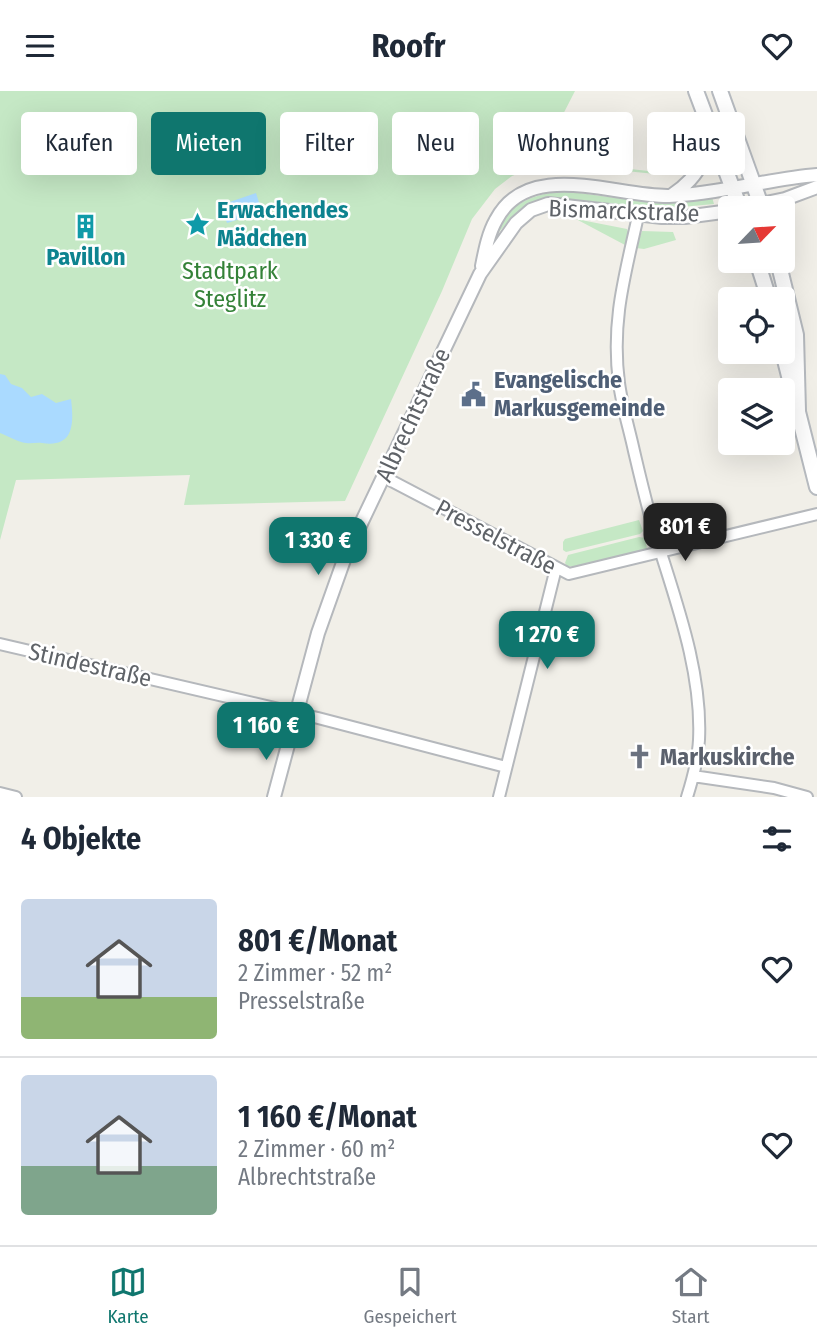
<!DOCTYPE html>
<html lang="de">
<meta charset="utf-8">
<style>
body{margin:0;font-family:"Fira Sans Condensed",sans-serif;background:#f6f6f7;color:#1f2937;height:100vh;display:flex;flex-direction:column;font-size:26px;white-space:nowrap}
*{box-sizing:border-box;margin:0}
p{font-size:23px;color:#747a83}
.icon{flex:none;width:38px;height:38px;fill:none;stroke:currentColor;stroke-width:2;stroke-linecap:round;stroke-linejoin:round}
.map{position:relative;height:706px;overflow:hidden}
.sheet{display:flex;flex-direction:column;background:#fff;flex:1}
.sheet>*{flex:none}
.top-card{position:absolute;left:21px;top:21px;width:775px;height:63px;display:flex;gap:14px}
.needle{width:46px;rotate:65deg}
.tools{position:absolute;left:718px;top:105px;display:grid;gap:14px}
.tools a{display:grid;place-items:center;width:77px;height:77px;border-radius:7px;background:#fff;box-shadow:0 7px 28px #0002;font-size:35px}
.price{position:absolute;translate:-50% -60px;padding:0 16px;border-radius:14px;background:#0f766e;color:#fff;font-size:23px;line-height:46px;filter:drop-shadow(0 2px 4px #0008)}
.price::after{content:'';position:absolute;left:50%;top:42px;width:21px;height:16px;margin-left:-10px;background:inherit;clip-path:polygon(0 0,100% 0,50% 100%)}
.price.active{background:#222;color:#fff}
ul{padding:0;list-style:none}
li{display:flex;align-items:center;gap:21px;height:175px;padding:0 21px}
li+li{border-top:2px solid #e0e1e3}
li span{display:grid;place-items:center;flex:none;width:196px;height:140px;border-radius:7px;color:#555}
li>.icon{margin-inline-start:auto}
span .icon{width:84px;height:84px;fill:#fffc;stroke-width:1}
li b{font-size:30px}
h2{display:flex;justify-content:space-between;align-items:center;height:84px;padding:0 21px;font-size:30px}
.pill{padding:0 24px;border-radius:7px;background:#fff;box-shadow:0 7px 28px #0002;font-size:24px;line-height:63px}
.pill.active{background:#0f766e;color:#fff}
header{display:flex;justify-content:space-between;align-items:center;height:91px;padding:0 21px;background:#fff;font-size:32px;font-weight:700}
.menu{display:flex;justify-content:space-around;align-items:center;height:98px;border-top:2px solid #e0e1e3;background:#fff;font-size:19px;color:#747a83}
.menu a{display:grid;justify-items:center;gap:4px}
.menu .active{color:#0f766e}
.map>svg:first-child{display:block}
.green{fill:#c5e8c5}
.water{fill:#aadaff}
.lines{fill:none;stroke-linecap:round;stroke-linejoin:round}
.minor-casing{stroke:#b5b8bc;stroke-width:14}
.tertiary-casing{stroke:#b5b8bc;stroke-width:16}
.secondary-casing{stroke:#b6babf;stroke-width:18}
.minor{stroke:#fff;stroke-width:10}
.tertiary{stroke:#fff;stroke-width:12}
.secondary{stroke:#fff;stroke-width:14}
.labels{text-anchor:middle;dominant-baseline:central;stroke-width:5;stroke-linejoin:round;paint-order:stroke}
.culture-label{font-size:24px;font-weight:bold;fill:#0d838f;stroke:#fff;text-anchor:start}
.street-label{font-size:24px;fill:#5f6368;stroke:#fff}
.park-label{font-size:24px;fill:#348238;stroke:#fff}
.service-label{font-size:24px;font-weight:bold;fill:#4e5e75;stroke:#fff;text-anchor:start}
.worship-label{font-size:24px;font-weight:bold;fill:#5b616d;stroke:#fff;text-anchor:start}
</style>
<header><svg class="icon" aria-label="menu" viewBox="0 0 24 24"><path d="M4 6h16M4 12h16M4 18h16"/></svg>Roofr<svg class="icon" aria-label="heart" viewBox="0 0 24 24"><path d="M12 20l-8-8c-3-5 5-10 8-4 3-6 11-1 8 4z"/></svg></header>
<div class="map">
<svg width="817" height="706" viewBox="0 0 817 706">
<rect width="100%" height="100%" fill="#f1efe8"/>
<!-- green -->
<path class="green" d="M 0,0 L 575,0 L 536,76 L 512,85 L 495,98 L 472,128 L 442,200 L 345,410 L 184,414 L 190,384 L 16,389 L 0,449 Z
M 599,54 L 602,55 L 600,74 L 627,77 L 630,67 L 632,68 L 630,78 L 658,81 L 660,72 L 662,72 L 665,84 L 596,77 Z
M 566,100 C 615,107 662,115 712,106 L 714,113 L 659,118 L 552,106 L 527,114 L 513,125 L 499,141 C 503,112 541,101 566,100 Z
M 576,128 L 627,138 L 628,141 L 625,154 Z
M 642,140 L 673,141 L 676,149 L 644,158 L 636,157 Z
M 639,429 L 643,440 L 640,443 L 566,461 L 563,459 L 563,451 L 565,448 Z
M 639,446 L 645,447 L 647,458 L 576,476 L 567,475 L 565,472 L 568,464 Z"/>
<!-- water -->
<path class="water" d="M 256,102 L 262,121 L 227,132 L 221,114 Z
M 0,283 L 5,284 L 11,293 L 22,297 L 31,306 L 42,303 L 56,312 L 71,308 C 74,333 74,357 42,352 C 37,351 31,353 26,352 C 18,351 8,345 0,342 Z"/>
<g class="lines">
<defs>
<path id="minor" d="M 638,125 C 625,184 611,230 619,292 C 622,315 629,337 634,360 C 642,394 650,429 661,462 C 680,522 702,586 699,649 C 698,668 693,687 687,706
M 384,386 L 569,483 L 817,423
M 0,553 L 318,627 L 506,676
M 693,685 L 774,697 L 807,706
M 0,702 L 16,706
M 499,706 L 556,477"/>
<path id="tertiary" d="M 672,104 C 703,83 706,67 706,30
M 743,117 L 785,108 L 817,96
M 482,175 C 485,160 488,143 496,129 C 528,67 616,106 669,105 C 719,103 767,88 817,84
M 274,706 L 318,542 L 345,466 L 480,183 L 516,132 L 531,119 L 548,113 L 662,126 L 685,126 L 730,120"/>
<path id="secondary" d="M 696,0 L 740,117
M 720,0 L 762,117
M 757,170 L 769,208
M 778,170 L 796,244 L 798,320
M 782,257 L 791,293
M 796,313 L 817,396"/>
</defs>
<!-- minor casing -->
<use href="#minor" class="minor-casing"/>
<!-- tertiary casing -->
<use href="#tertiary" class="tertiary-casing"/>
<!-- secondary casing -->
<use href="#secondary" class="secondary-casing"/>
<!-- minor -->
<use href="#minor" class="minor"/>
<!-- tertiary -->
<use href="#tertiary" class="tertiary"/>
<!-- secondary -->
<use href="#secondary" class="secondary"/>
</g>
<!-- icons -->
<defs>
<symbol id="sight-bare" viewBox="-9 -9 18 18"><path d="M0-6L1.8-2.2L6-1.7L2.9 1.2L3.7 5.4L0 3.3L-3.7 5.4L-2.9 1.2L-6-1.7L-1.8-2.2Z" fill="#0f9aa8" stroke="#fff" stroke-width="2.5" paint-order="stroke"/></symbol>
<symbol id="building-bare" viewBox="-9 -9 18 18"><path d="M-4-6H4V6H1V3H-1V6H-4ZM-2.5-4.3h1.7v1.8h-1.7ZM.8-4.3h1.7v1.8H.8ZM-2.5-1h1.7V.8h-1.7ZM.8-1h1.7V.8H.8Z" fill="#0f9aa8" stroke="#fff" stroke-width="2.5" paint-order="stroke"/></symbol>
<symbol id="civic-bare" viewBox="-9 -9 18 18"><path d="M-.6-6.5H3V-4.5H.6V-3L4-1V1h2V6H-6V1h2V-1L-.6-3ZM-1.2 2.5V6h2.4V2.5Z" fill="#5c6f8a" stroke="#fff" stroke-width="2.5" paint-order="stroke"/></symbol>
<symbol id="church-bare" viewBox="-9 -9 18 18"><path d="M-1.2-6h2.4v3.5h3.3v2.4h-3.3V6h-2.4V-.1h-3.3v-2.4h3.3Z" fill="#6b7280" stroke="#fff" stroke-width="2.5" paint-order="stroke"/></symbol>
</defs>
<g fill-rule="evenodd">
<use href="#sight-bare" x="180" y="116" width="35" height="35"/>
<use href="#building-bare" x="68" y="118" width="35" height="35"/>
<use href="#civic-bare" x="456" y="286" width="35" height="35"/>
<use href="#church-bare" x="622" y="648" width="35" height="35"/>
</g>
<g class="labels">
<!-- culture labels -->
<g class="culture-label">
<text x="217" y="119">Erwachendes<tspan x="217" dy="28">Mädchen</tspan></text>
<text x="86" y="166" text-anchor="middle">Pavillon</text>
</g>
<!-- street labels -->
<g class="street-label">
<text transform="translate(624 120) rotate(2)">Bismarckstraße</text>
<text transform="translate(413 324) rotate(-65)">Albrechtstraße</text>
<text transform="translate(496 446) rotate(28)">Presselstraße</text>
<text transform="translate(90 574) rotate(13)">Stindestraße</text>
</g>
<!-- park labels -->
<g class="park-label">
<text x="230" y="180">Stadtpark<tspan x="230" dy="28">Steglitz</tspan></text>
</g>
<!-- service labels -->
<g class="service-label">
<text x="494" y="289">Evangelische<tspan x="494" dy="28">Markusgemeinde</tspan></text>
</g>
<!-- worship labels -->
<g class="worship-label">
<text x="660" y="666">Markuskirche</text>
</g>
</g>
</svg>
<div class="tools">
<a><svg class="needle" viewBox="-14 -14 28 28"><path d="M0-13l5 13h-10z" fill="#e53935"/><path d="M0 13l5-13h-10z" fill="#747a83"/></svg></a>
<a><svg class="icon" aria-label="locate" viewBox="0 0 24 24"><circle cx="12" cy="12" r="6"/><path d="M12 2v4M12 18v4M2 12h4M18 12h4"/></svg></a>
<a><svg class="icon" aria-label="layers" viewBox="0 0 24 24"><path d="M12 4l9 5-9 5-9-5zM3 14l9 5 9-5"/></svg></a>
</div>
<b class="price active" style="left:685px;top:472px">801 €</b>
<b class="price" style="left:318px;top:486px">1 330 €</b>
<b class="price" style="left:547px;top:580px">1 270 €</b>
<b class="price" style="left:266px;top:671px">1 160 €</b>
<div class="top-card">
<a class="pill">Kaufen</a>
<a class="pill active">Mieten</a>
<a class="pill">Filter</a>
<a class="pill">Neu</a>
<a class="pill">Wohnung</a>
<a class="pill">Haus</a>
</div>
</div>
<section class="sheet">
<h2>4 Objekte<svg class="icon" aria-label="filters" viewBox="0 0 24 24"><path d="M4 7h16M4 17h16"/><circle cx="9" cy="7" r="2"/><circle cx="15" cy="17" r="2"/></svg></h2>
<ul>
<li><span style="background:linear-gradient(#c9d6e8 70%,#8fb573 0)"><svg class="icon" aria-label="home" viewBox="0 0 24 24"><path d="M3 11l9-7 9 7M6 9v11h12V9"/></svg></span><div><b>801 €/Monat</b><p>2 Zimmer · 52 m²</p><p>Presselstraße</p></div><svg class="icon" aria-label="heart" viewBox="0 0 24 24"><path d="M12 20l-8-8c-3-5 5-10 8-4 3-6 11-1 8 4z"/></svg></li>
<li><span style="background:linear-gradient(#c9d6e8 65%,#7fa58c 0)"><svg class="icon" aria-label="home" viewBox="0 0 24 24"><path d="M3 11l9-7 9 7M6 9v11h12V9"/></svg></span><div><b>1 160 €/Monat</b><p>2 Zimmer · 60 m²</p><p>Albrechtstraße</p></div><svg class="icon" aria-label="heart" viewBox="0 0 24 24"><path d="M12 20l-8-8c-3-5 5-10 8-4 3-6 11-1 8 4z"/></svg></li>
</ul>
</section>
<nav class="menu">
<a class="active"><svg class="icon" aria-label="map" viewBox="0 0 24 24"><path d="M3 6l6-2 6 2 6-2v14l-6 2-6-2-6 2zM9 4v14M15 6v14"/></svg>Karte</a>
<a><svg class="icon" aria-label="saved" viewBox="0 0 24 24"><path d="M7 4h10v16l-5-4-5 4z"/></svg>Gespeichert</a>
<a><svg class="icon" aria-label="home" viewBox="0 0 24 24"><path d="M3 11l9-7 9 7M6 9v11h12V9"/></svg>Start</a>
</nav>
